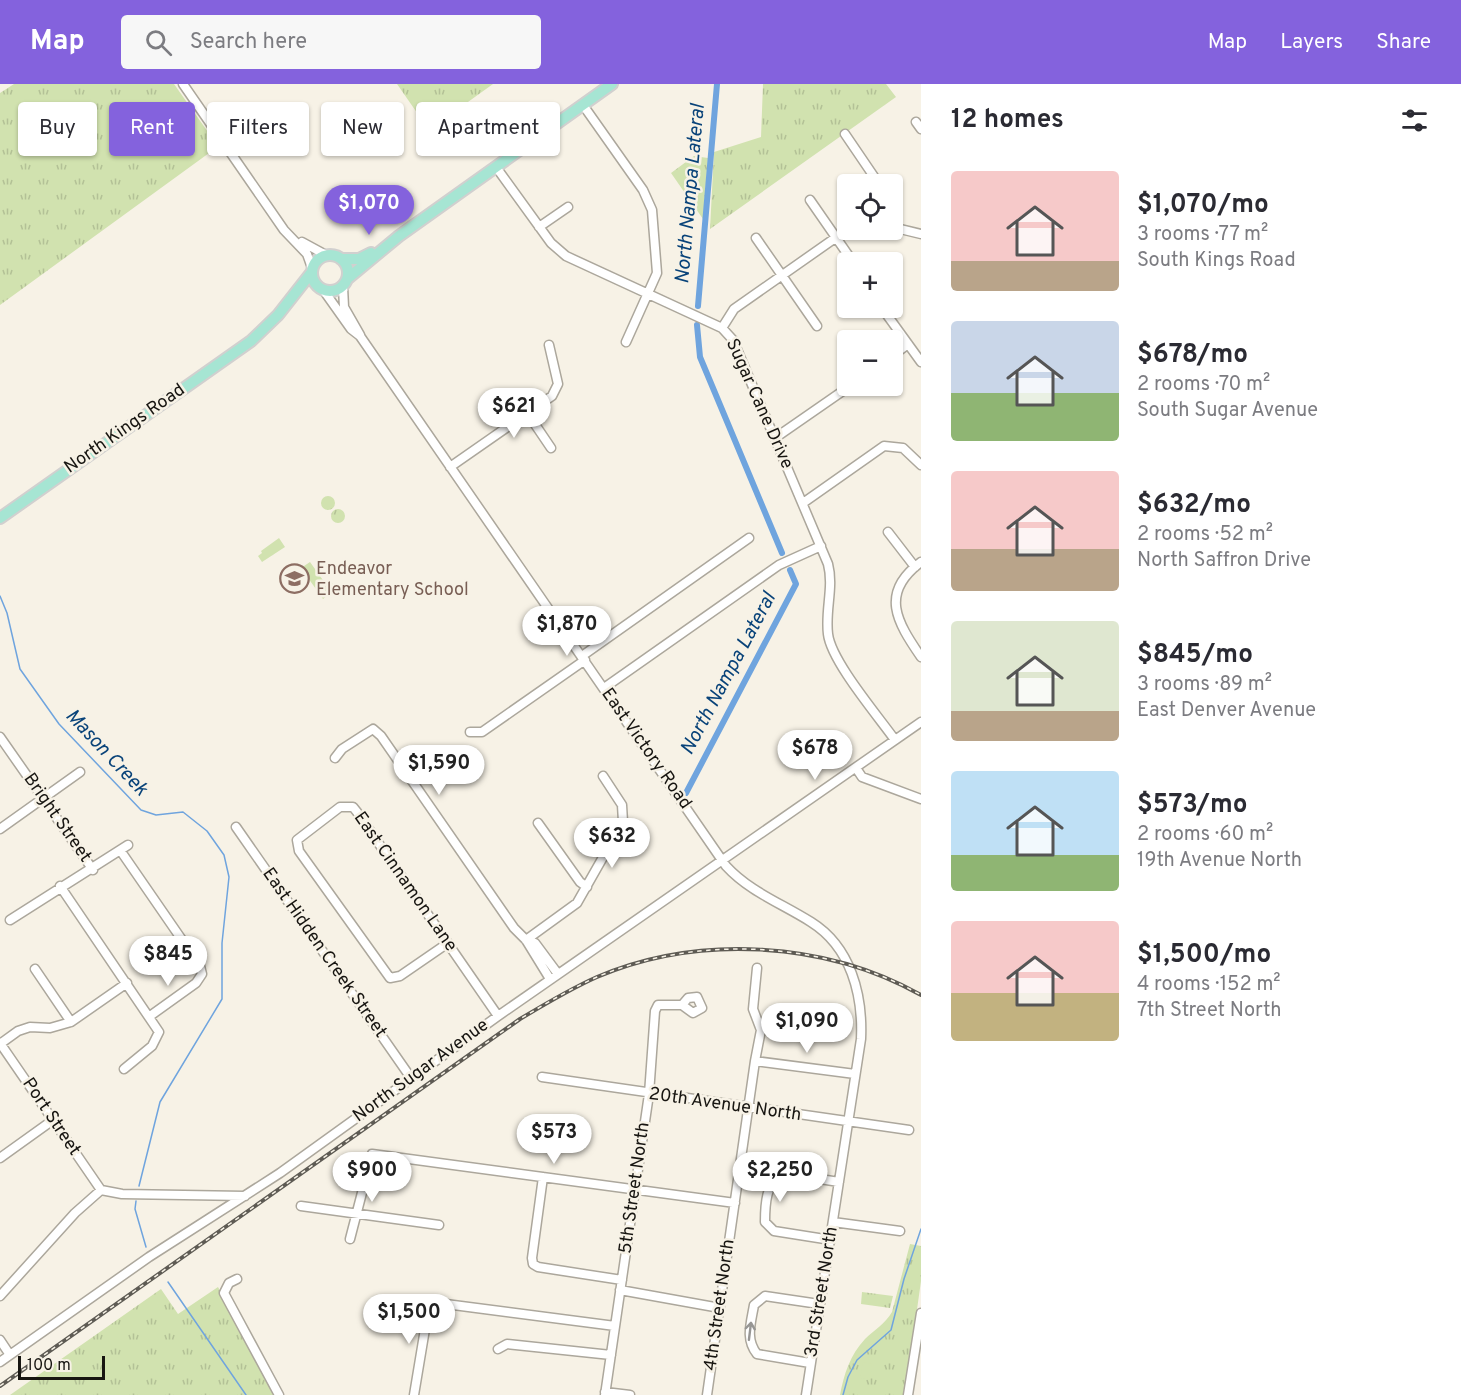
<!DOCTYPE html>
<meta charset="utf-8">
<style>
body{margin:0;font-family:Overpass,sans-serif;background:#f7f7f7;color:#2b2b33;height:100vh;display:flex;flex-direction:column;font-size:22px;white-space:nowrap}
*{box-sizing:border-box;margin:0}
p{font-size:20px;color:#7c7c81}
.icon{flex:none;width:33px;height:33px;fill:none;stroke:currentColor;stroke-width:2;stroke-linecap:round;stroke-linejoin:round}
.map{position:relative;flex:1;overflow:hidden}
.panel{display:flex;flex-direction:column;background:#fff;width:540px}
.panel>*{flex:none}
.top-card{position:absolute;left:18px;top:18px;width:570px;height:54px;display:flex;gap:12px}
.buttons{position:absolute;left:837px;top:90px;display:grid;gap:12px}
.buttons a{display:grid;place-items:center;width:66px;height:66px;border-radius:6px;background:#fff;box-shadow:0 2px 4px #0004;font-size:30px}
.scale{position:absolute;left:18px;bottom:15px;width:87px;box-sizing:border-box;padding-left:6px;border:3px solid #171511;border-top:0;font-size:16px;line-height:21px;white-space:nowrap;color:#171511;-webkit-text-stroke:4px #f7f2e6;paint-order:stroke}
.price{position:absolute;translate:-50% -51px;padding:0 14px;border-radius:21px;background:#fff;color:#222;font-size:20px;line-height:39px;filter:drop-shadow(0 2px 3px #0008)}
.price::after{content:'';position:absolute;left:50%;top:36px;width:18px;height:14px;margin-left:-9px;background:inherit;clip-path:polygon(0 0,100% 0,50% 100%)}
.price.current{background:#8462dd;color:#fff}
ul{padding:0;list-style:none}
li{display:flex;align-items:center;gap:18px;height:150px;padding:0 30px}
li span{display:grid;place-items:center;flex:none;width:168px;height:120px;border-radius:6px;color:#555}
li>.icon{margin-inline-start:auto}
span .icon{width:72px;height:72px;fill:#fffc;stroke-width:1}
li b{font-size:26px}
h2{display:flex;justify-content:space-between;align-items:center;height:72px;padding:0 30px;font-size:26px}
.pill{padding:0 21px;border-radius:6px;background:#fff;box-shadow:0 2px 4px #0004;font-size:21px;line-height:54px}
.pill.current{background:#8462dd;color:#fff}
header{display:flex;align-items:center;gap:36px;box-sizing:border-box;height:84px;padding:0 30px;background:#8462dd;color:#fff}
header strong{font-size:28px}
nav{display:flex;gap:33px;margin-inline-start:auto;font-size:21px}
.search{width:420px;height:54px;background:#f7f7f7;display:flex;align-items:center;gap:15px;box-sizing:border-box;padding:0 21px;border-radius:6px;color:#7c7c81;font-size:22px}
main{display:flex;flex:1;min-height:0}
.map>svg:first-child{display:block}
.grass{fill:url(#grass-tufts)}
.garden{fill:#d1e2af}
.lines{fill:none;stroke-linecap:round;stroke-linejoin:round}
.stream{stroke:#6fa4de;stroke-width:1.5}
.canal{stroke:#6fa4de;stroke-width:6}
.minor-casing{stroke:#aca79c;stroke-width:11}
.major-casing{stroke:#d1d0cf;stroke-width:14}
.minor{stroke:#fff;stroke-width:8}
.major{stroke:#a6e5d3;stroke-width:10}
.rail-casing{stroke:#5e5b54;stroke-width:4}
.rail{stroke:#f7f2e6;stroke-width:1.5;stroke-dasharray:4.5;stroke-linecap:butt}
.oneway{stroke:#979694}
.labels{text-anchor:middle;dominant-baseline:central;stroke-width:5;stroke-linejoin:round;paint-order:stroke}
.street-label{font-size:18px;fill:#171511;stroke:#f7f2e6}
.education-label{font-size:18px;fill:#785e54;stroke:#f7f2e6;text-anchor:start}
.water-label{font-size:20px;font-style:italic;fill:#094379;stroke:#f7f2e6}
</style>
<header>
<strong>Map</strong>
<div class="search"><svg class="icon" aria-label="search" viewBox="0 0 24 24"><circle cx="10" cy="10" r="6"/><path d="M15 15l6 6"/></svg>Search here</div>
<nav><a>Map</a><a>Layers</a><a>Share</a></nav>
</header>
<main>
<div class="map">
<svg width="921" height="1311" viewBox="0 0 921 1311">
<defs>
<pattern id="grass-tufts" width="24" height="20" patternUnits="userSpaceOnUse" patternTransform="scale(1.5)"><rect width="24" height="20" fill="#d1e2af"/><path d="M3 7l-1-3M5 7V3M7 7l1-3M15 17l-1-3M17 17v-4M19 17l1-3" fill="none" stroke="#b3c196"/></pattern>
</defs>
<rect width="100%" height="100%" fill="#f7f2e6"/>
<!-- grass -->
<path class="grass" d="M 14,0 L 174,0 L 215,58 L 216,64 L 0,221 L 0,9 Z
M 397,0 L 493,0 L 429,46 Z
M 763,0 L 886,0 L 896,13 L 710,145 L 714,68 L 761,53 Z
M 694,72 L 708,74 L 703,135 L 671,89 Z
M321 419a7 7 0 1 1 14 0a7 7 0 1 1-14 0Z
M331 432a7 7 0 1 1 14 0a7 7 0 1 1-14 0Z
M 279,454 L 285,463 L 262,478 L 258,472 L 262,469 L 261,467 Z
M 910,1160 L 921,1162 L 921,1197 L 905,1311 L 840,1311 C 844,1290 850,1271 865,1255 C 874,1246 885,1240 892,1228 Z
M 218,1203 L 276,1311 L 10,1311 L 161,1205 L 178,1230 Z
M 862,1208 L 893,1212 L 890,1224 L 861,1220 Z"/>
<!-- garden -->
<path class="garden" d="M 310,478 L 325,499 L 330,496 L 336,505 L 323,515 L 301,484 Z
M 863,1278 L 872,1280 L 870,1296 L 860,1294 Z"/>
<g class="lines">
<!-- stream -->
<path class="stream" d="M 0,512 L 7,529 L 20,585 L 59,640 L 141,726 L 156,731 L 183,728 L 207,747 L 224,771 L 229,793 L 222,859 L 222,915 L 160,1018 L 139,1102
M 136,1117 L 135,1125 L 146,1163
M 168,1198 L 246,1311
M 843,1311 L 848,1293 L 857,1276 L 891,1246 L 904,1195 L 921,1145"/>
<!-- canal -->
<path class="canal" d="M 698,222 L 717,0
M 697,241 L 700,273 L 782,469
M 686,709 L 796,500 L 790,486"/>
<defs>
<path id="minor" d="M 183,0 L 284,146 L 307,170 L 312,184
M 583,21 L 643,106 L 652,126 L 657,189 L 626,258
M 916,38 L 921,45
M 845,50 L 879,100
M 496,83 L 551,159 L 566,172 L 722,244 L 733,256 L 828,480 C 834,503 825,526 828,550 C 831,577 878,632 895,656
M 810,116 L 853,178
M 539,143 L 568,123
M 892,143 L 921,150
M 756,154 L 817,242
M 302,158 L 326,171
M 343,203 L 344,223 L 360,251
M 324,207 L 351,245 L 360,252 L 726,782 C 750,808 781,819 811,838 C 851,863 863,911 861,955 L 806,1311
M 882,224 L 921,278
M 722,244 L 734,225 L 848,145
M 892,272 L 908,260
M 528,330 L 551,364
M 775,354 L 850,302
M 450,383 L 552,312 L 558,300 L 549,261
M 803,419 L 884,362 L 903,364 L 921,381
M 888,448 L 915,483
M 921,478 C 879,509 897,538 921,573
M 582,572 L 749,454
M 604,604 L 779,481 L 821,462
M 470,648 L 482,648 L 585,576
M 0,653 L 93,786
M 335,674 L 342,665 L 373,645 L 381,652 L 514,844 L 526,856 L 550,895
M 856,684 L 862,693 L 921,715
M 538,739 L 580,798 L 587,803
M 236,743 L 411,994
M 0,745 L 80,688
M 120,766 L 200,882 L 202,890 L 196,899 L 150,932
M 60,802 L 159,948 L 152,962 L 124,985
M 10,836 L 128,761
M 526,856 L 577,819 L 623,738 L 622,721 L 603,692
M 526,856 L 535,859 L 558,890
M 448,859 L 400,892 L 390,894 L 299,767 L 297,756 L 340,723 L 353,723 L 357,728 L 498,932
M 35,885 L 71,938
M 697,913 L 702,924 L 693,929 L 682,921 L 688,914 Z
M 0,959 L 101,1106
M 0,960 L 18,947 L 30,943 L 50,944 L 71,938 L 127,899
M 755,977 L 855,990
M 542,993 L 909,1046
M 0,1074 L 53,1036
M 543,1093 L 532,1174 L 533,1180 L 538,1183 L 622,1196
M 301,1122 L 439,1141
M 833,1138 L 900,1147
M 350,1155 L 372,1070 L 735,1119
M 831,1156 L 774,1147 L 765,1138 C 765,1121 766,1098 782,1089 L 839,1098
M 237,1195 L 229,1199 L 224,1209 L 279,1311
M 620,1206 L 720,1224
M 0,1212 L 75,1129 L 101,1106 L 122,1110 L 245,1112
M 0,1256 L 10,1271
M 498,1265 L 507,1260 L 611,1271
M 0,1278 L 149,1173 L 280,1089 L 498,932 L 921,638
M 810,1279 L 757,1270 C 745,1255 751,1239 754,1221 L 765,1212 L 819,1220
M 605,1308 L 630,1311
M 414,1311 L 428,1227 L 432,1221 L 438,1219 L 615,1242
M 605,1311 L 649,1010 L 655,927 L 658,921 L 682,921
M 707,1311 L 755,977 L 761,946 L 753,925 L 757,884
M 908,1311 L 921,1229"/>
<path id="major" d="M312 189a18 18 0 1 1 36 0a18 18 0 1 1-36 0Z
M 341,175 L 359,175 L 371,169
M 347,195 L 399,152 L 612,0
M 0,434 L 251,257 L 278,231 L 311,189"/>
</defs>
<!-- minor casing -->
<use href="#minor" class="minor-casing"/>
<!-- major casing -->
<use href="#major" class="major-casing"/>
<!-- minor -->
<use href="#minor" class="minor"/>
<!-- major -->
<use href="#major" class="major"/>
<defs>
<path id="rail" d="M 0,1302 L 520,935 C 545,920 570,905 597,893 C 698,850 825,857 921,911"/>
</defs>
<!-- rail casing -->
<use href="#rail" class="rail-casing"/>
<!-- rail -->
<use href="#rail" class="rail"/>
</g>
<!-- one-way arrows -->
<defs><path id="oneway-shaft" d="M-6 0H5M1.5-3L5.5 0L1.5 3" fill="none" stroke-width="1.6" stroke-linecap="round" stroke-linejoin="round" transform="scale(1.5)"/></defs>
<use class="oneway" href="#oneway-shaft" transform="translate(750 1247) rotate(-83)"/>
<!-- icons -->
<defs>
<symbol id="school-ring" viewBox="-11 -11 22 22"><circle r="9.5" fill="#f7f2e6" stroke="#8d6e63" stroke-width="1.5"/><path d="M0-5L7-2L0 1L-7-2ZM-4 1L0 2.5L4 1V4Q0 6-4 4Z" fill="#8d6e63"/></symbol>
</defs>
<g fill-rule="evenodd">
<use href="#school-ring" x="278" y="478" width="33" height="33"/>
</g>
<g class="labels">
<!-- street labels -->
<g class="street-label">
<text transform="translate(759 320) rotate(66)">Sugar Cane Drive</text>
<text transform="translate(125 345) rotate(-35)">North Kings Road</text>
<text transform="translate(646 665) rotate(55)">East Victory Road</text>
<text transform="translate(57 734) rotate(55)">Bright Street</text>
<text transform="translate(405 798) rotate(55)">East Cinnamon Lane</text>
<text transform="translate(324 869) rotate(55)">East Hidden Creek Street</text>
<text transform="translate(421 987) rotate(-36)">North Sugar Avenue</text>
<text transform="translate(725 1021) rotate(8)">20th Avenue North</text>
<text transform="translate(51 1033) rotate(56)">Port Street</text>
<text transform="translate(635 1104) rotate(-82)">5th Street North</text>
<text transform="translate(822 1208) rotate(-81)">3rd Street North</text>
<text transform="translate(720 1221) rotate(-82)">4th Street North</text>
</g>
<!-- education labels -->
<g class="education-label">
<text x="316" y="485">Endeavor<tspan x="316" dy="21">Elementary School</tspan></text>
</g>
<!-- water labels -->
<g class="water-label">
<text transform="translate(691 110) rotate(-85)">North Nampa Lateral</text>
<text transform="translate(729 590) rotate(-62)">North Nampa Lateral</text>
<text transform="translate(106 669) rotate(47)">Mason Creek</text>
</g>
</g>
</svg>
<div class="buttons">
<a><svg class="icon" aria-label="locate" viewBox="0 0 24 24"><circle cx="12" cy="12" r="6"/><path d="M12 2v4M12 18v4M2 12h4M18 12h4"/></svg></a>
<a>+</a>
<a>−</a>
</div>
<div class="scale">100 m</div>
<b class="price current" style="left:369px;top:152px">$1,070</b>
<b class="price" style="left:514px;top:355px">$621</b>
<b class="price" style="left:567px;top:573px">$1,870</b>
<b class="price" style="left:815px;top:697px">$678</b>
<b class="price" style="left:439px;top:712px">$1,590</b>
<b class="price" style="left:612px;top:785px">$632</b>
<b class="price" style="left:168px;top:903px">$845</b>
<b class="price" style="left:807px;top:970px">$1,090</b>
<b class="price" style="left:554px;top:1081px">$573</b>
<b class="price" style="left:372px;top:1119px">$900</b>
<b class="price" style="left:780px;top:1119px">$2,250</b>
<b class="price" style="left:409px;top:1261px">$1,500</b>
<div class="top-card">
<a class="pill">Buy</a>
<a class="pill current">Rent</a>
<a class="pill">Filters</a>
<a class="pill">New</a>
<a class="pill">Apartment</a>
</div>
</div>
<section class="panel">
<h2>12 homes<svg class="icon" aria-label="filters" viewBox="0 0 24 24"><path d="M4 7h16M4 17h16"/><circle cx="9" cy="7" r="2"/><circle cx="15" cy="17" r="2"/></svg></h2>
<ul>
<li><span style="background:linear-gradient(#f6c9c9 75%,#b9a48a 0)"><svg class="icon" aria-label="home" viewBox="0 0 24 24"><path d="M3 11l9-7 9 7M6 9v11h12V9"/></svg></span><div><b>$1,070/mo</b><p>3 rooms · 77 m²</p><p>South Kings Road</p></div></li>
<li><span style="background:linear-gradient(#c9d6e8 60%,#8fb573 0)"><svg class="icon" aria-label="home" viewBox="0 0 24 24"><path d="M3 11l9-7 9 7M6 9v11h12V9"/></svg></span><div><b>$678/mo</b><p>2 rooms · 70 m²</p><p>South Sugar Avenue</p></div></li>
<li><span style="background:linear-gradient(#f6c9c9 65%,#b9a48a 0)"><svg class="icon" aria-label="home" viewBox="0 0 24 24"><path d="M3 11l9-7 9 7M6 9v11h12V9"/></svg></span><div><b>$632/mo</b><p>2 rooms · 52 m²</p><p>North Saffron Drive</p></div></li>
<li><span style="background:linear-gradient(#dfe7d0 75%,#b9a48a 0)"><svg class="icon" aria-label="home" viewBox="0 0 24 24"><path d="M3 11l9-7 9 7M6 9v11h12V9"/></svg></span><div><b>$845/mo</b><p>3 rooms · 89 m²</p><p>East Denver Avenue</p></div></li>
<li><span style="background:linear-gradient(#bfe0f5 70%,#8fb573 0)"><svg class="icon" aria-label="home" viewBox="0 0 24 24"><path d="M3 11l9-7 9 7M6 9v11h12V9"/></svg></span><div><b>$573/mo</b><p>2 rooms · 60 m²</p><p>19th Avenue North</p></div></li>
<li><span style="background:linear-gradient(#f6c9c9 60%,#c2b280 0)"><svg class="icon" aria-label="home" viewBox="0 0 24 24"><path d="M3 11l9-7 9 7M6 9v11h12V9"/></svg></span><div><b>$1,500/mo</b><p>4 rooms · 152 m²</p><p>7th Street North</p></div></li>
</ul>
</section>
</main>
